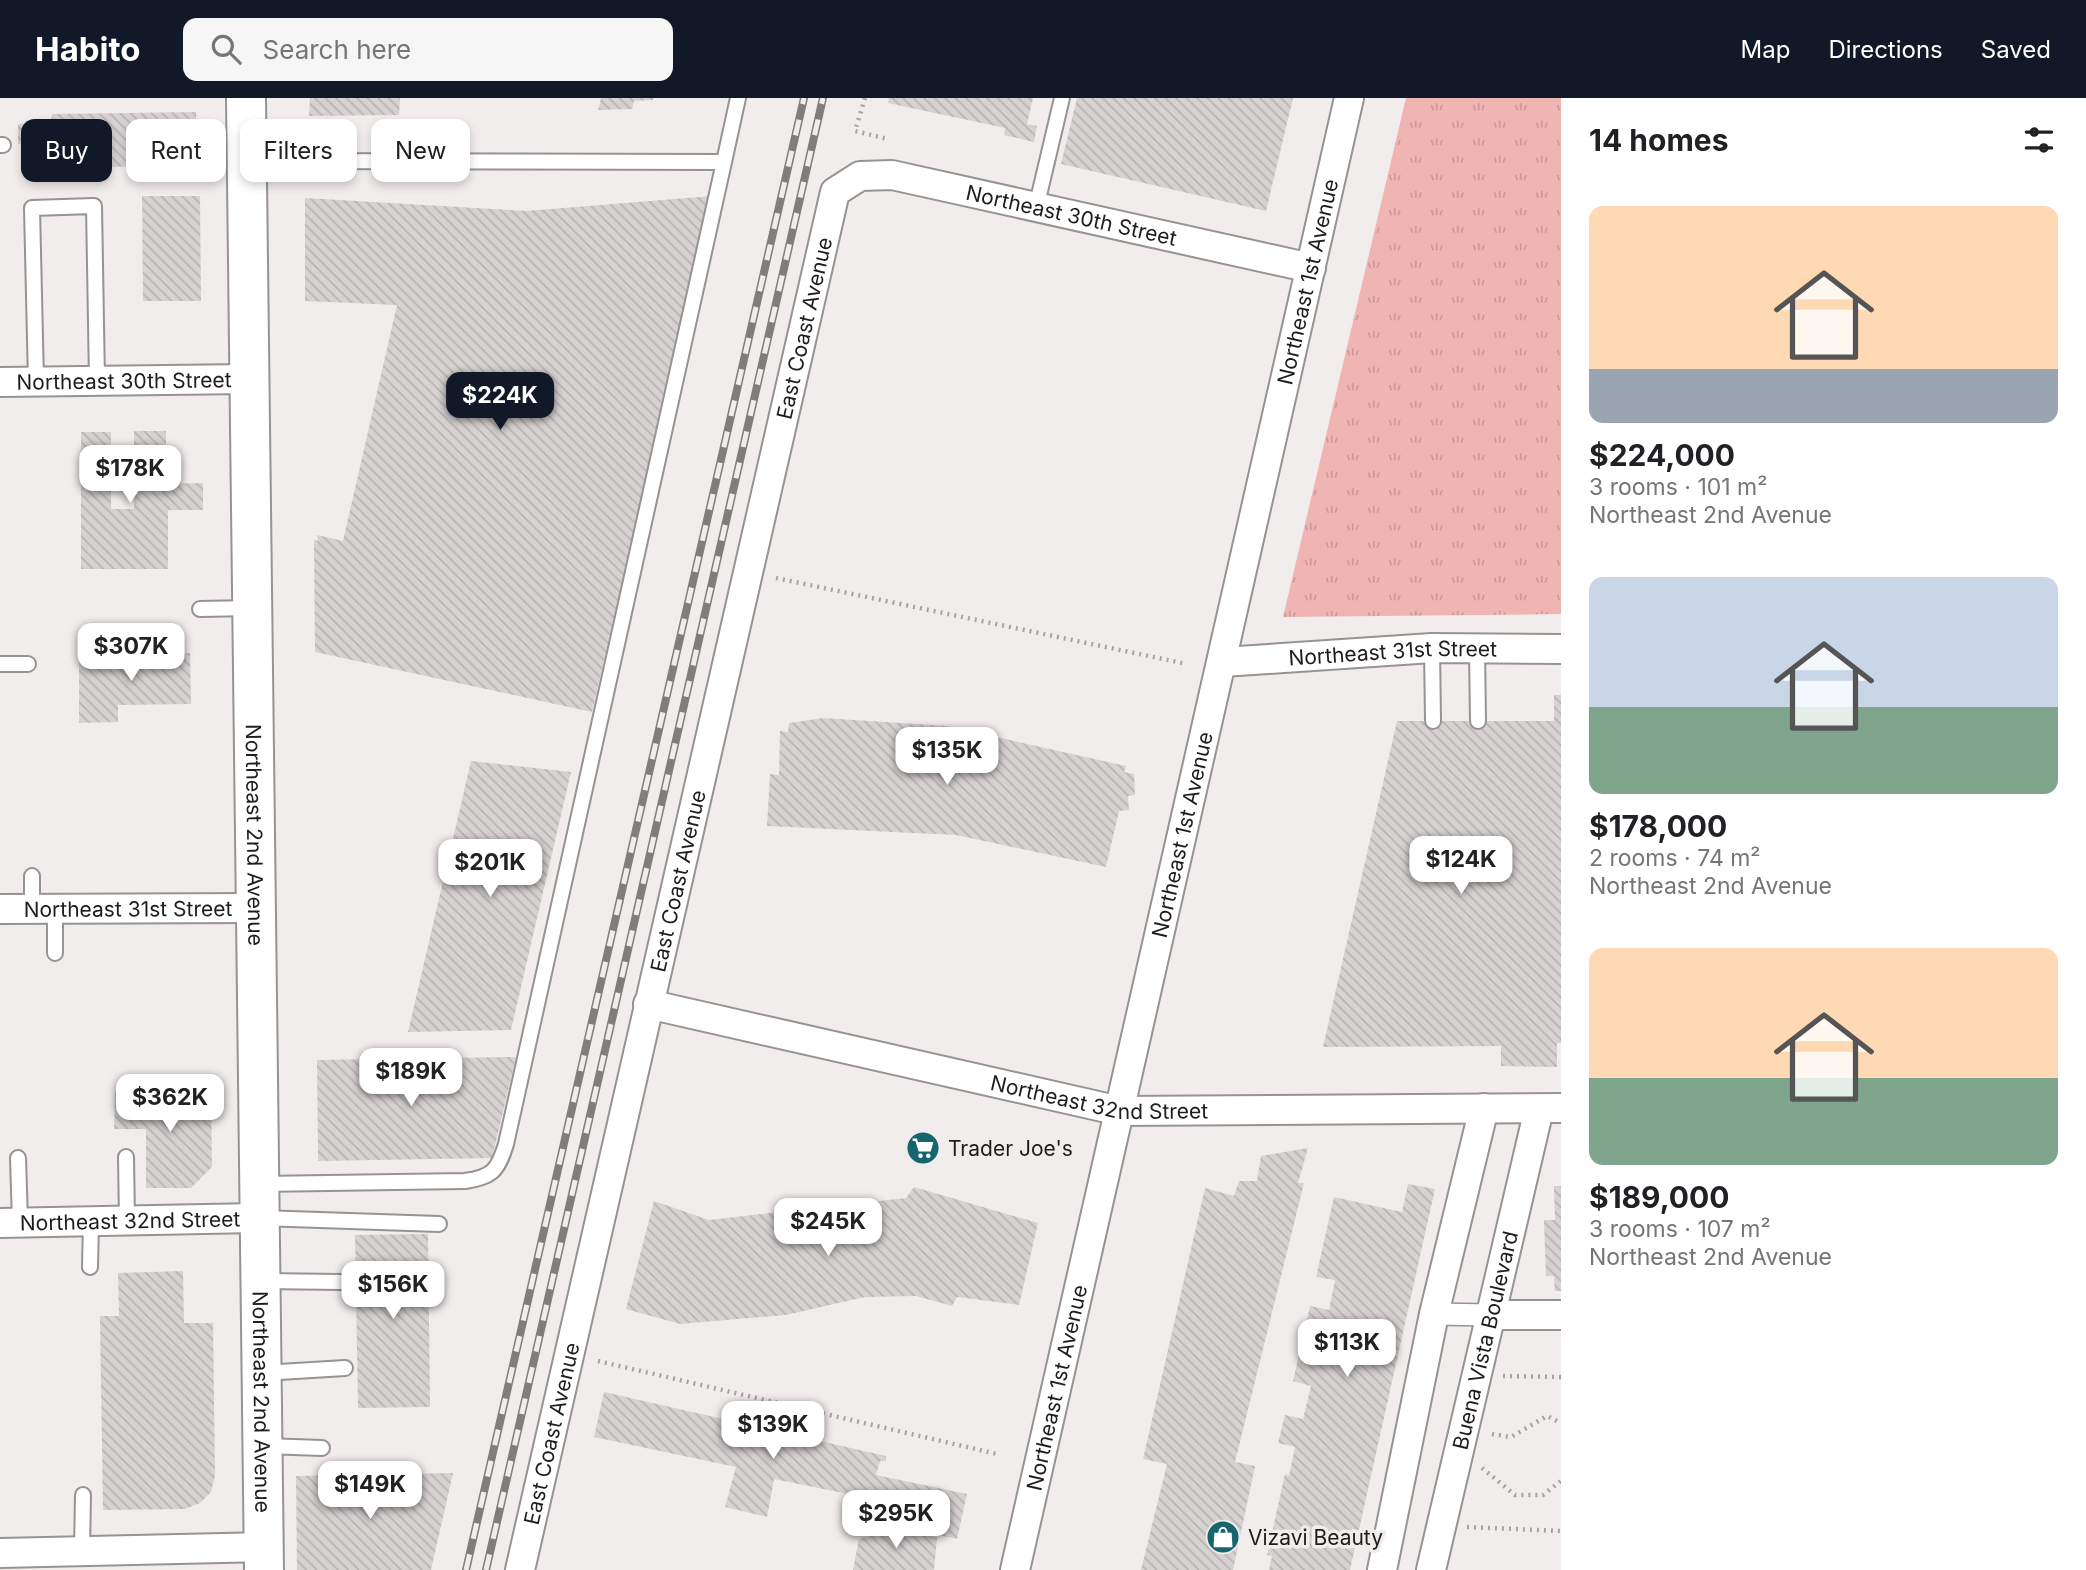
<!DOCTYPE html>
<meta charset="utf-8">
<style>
body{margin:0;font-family:Inter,sans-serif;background:#f6f6f6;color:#202124;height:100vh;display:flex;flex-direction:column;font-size:26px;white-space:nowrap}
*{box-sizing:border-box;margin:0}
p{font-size:23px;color:#757577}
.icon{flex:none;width:38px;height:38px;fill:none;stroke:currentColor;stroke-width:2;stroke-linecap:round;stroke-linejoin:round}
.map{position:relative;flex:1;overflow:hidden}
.drawer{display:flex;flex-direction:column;background:#fff;width:525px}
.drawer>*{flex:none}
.guide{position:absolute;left:21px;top:21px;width:665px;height:63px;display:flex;gap:14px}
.price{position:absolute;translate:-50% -60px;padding:0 16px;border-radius:14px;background:#fff;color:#222;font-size:23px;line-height:46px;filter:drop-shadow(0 2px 4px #0008)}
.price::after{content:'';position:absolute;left:50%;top:42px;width:21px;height:16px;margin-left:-10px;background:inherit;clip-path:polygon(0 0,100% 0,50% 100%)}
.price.on{background:#111827;color:#fff}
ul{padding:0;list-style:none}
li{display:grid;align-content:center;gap:14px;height:371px;padding:0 28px}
li span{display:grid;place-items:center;height:217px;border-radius:14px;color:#555}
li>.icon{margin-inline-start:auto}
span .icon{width:126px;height:126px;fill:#fffc;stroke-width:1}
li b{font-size:30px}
h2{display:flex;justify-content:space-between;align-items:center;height:84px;padding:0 28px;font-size:30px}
.tag{padding:0 24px;border-radius:14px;background:#fff;box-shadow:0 4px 10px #0003;font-size:24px;line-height:63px}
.tag.on{background:#111827;color:#fff}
header{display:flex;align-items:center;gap:42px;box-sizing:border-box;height:98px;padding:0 35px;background:#111827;color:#fff}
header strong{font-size:33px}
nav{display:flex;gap:38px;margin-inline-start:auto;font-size:24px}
.search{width:490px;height:63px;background:#f6f6f6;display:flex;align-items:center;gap:18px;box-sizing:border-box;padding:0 24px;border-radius:14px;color:#757577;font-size:26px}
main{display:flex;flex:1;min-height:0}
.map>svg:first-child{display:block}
.grass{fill:url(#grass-tufts)}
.building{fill:url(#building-back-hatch)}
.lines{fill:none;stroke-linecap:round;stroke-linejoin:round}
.service-casing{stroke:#989393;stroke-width:18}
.pedestrian-casing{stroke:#989393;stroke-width:24}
.minor-casing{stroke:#989393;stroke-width:32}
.secondary-casing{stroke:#989393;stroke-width:42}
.path{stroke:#a6a3a2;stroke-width:4.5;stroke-dasharray:2 5;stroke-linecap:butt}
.service{stroke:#fff;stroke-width:14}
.pedestrian{stroke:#fff;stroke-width:21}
.minor{stroke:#fff;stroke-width:28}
.secondary{stroke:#fff;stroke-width:38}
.rail-casing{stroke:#807d7c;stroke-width:8}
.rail{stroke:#f1edec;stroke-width:5;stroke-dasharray:16;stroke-linecap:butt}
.labels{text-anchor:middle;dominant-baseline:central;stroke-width:7;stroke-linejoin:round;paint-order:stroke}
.street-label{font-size:21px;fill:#1e1c1c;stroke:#f1edec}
.poi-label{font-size:21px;fill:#1e1c1c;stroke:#f1edec;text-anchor:start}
</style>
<header>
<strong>Habito</strong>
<div class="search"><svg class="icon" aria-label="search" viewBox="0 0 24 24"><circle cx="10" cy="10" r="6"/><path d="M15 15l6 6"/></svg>Search here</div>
<nav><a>Map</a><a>Directions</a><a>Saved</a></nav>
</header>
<main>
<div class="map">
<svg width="1561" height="1472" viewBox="0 0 1561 1472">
<defs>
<pattern id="grass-tufts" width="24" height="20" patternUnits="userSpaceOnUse" patternTransform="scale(1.75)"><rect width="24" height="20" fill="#f0b4b3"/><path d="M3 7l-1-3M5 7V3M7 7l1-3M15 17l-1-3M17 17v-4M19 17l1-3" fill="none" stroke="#cd9a99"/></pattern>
<pattern id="building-back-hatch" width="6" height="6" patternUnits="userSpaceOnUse" patternTransform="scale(1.75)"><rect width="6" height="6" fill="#d7d2d2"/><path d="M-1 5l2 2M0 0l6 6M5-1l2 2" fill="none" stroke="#b8b4b4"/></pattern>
</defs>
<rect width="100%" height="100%" fill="#f1edec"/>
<!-- grass -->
<path class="grass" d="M 1406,0 L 1561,0 L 1561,516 L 1283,519 Z"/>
<!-- building -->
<path class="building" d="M 310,0 L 400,0 L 399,17 L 309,18 Z
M 601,0 L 653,0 L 653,2 L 634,3 L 632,11 L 598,12 Z
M 889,0 L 1033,0 L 1027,26 L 1037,28 L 1034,44 L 1004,37 L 1005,30 L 888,5 Z
M 1077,0 L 1293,0 L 1266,113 L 1061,66 Z
M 196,14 L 197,67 L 107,69 L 107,82 L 79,82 L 78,45 L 18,46 L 18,26 L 51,25 L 52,16 Z
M 142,98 L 200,98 L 201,203 L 143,203 Z
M 712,98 L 592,614 L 315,554 L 314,442 L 318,443 L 317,437 L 343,443 L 397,207 L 305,203 L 305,100 L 526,113 Z
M 134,333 L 166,333 L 166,386 L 203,385 L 203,412 L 168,412 L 168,471 L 81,471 L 81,334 L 111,334 L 111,411 L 134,411 Z
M 190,555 L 191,606 L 118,607 L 118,624 L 79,625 L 79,556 Z
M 1554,597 L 1561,597 L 1561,945 L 1557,945 L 1557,969 L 1501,968 L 1501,948 L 1323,949 L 1397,623 L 1554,623 Z
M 823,620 L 947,628 L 1126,668 L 1124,674 L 1134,676 L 1135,697 L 1128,698 L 1129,712 L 1119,713 L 1106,769 L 956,737 L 767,728 L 770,676 L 779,677 L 780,633 L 788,634 L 789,625 Z
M 471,663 L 571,674 L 511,932 L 408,934 Z
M 516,959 L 492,1060 L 318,1063 L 317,962 Z
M 211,992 L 212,1069 L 191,1090 L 146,1090 L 146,1031 L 114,1031 L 115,994 Z
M 1308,1050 L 1298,1085 L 1304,1085 L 1235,1364 L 1255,1368 L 1233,1472 L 1141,1472 L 1167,1366 L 1143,1361 L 1205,1090 L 1234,1098 L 1239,1083 L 1257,1083 L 1261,1058 Z
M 1408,1086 L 1435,1091 L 1350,1472 L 1269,1472 L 1272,1458 L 1267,1457 L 1285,1376 L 1289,1378 L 1295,1349 L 1278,1345 L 1285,1317 L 1303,1321 L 1311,1288 L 1293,1283 L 1310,1208 L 1329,1212 L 1335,1182 L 1316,1179 L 1334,1099 L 1402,1114 Z
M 1554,1088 L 1561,1088 L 1561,1193 L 1555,1193 L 1554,1178 L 1546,1178 L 1544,1122 L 1555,1122 Z
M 914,1089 L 1038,1125 L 1019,1207 L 957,1199 L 952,1208 L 916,1198 L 865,1199 L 786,1217 L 680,1226 L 626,1211 L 654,1103 L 709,1122 L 906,1100 Z
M 428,1136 L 430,1309 L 358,1310 L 355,1137 Z
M 183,1173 L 184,1225 L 213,1225 L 215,1378 L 211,1394 L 200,1405 L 185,1411 L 103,1412 L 100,1218 L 119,1218 L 118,1175 Z
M 604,1294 L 886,1358 L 886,1363 L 880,1363 L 876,1377 L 967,1396 L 957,1441 L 913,1431 L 917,1410 L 774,1381 L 767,1419 L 725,1409 L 736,1369 L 594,1339 Z
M 453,1375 L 431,1472 L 297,1472 L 296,1378 Z
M 894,1424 L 937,1440 L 934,1472 L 853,1472 L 859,1441 L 870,1438 L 868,1427 L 884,1430 Z"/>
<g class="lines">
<defs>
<path id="service" d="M 0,47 L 3,47
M 249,63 L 724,64 L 738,0
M 1036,110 L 1062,0
M 36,284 L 32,110 L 94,108 L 97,283
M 200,511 L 252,510
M 1432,550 L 1433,623
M 1477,550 L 1478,623
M 0,566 L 28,566
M 32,810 L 32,778
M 55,855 L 55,810
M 126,1059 L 127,1123
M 18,1060 L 20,1124
M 259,1086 L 465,1083 C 493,1079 498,1072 506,1046 L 724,64
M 260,1120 L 439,1126
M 90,1169 L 91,1123
M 261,1183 L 341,1184
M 263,1275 L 345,1270
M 264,1348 L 322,1350
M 82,1453 L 83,1397"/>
<path id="pedestrian" d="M 1434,1216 L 1492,1217"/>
<g id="minor">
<path id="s1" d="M 0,284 L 249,281"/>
<path id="s2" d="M 1223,564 L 1432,550 L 1561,551"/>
<path id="s3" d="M 0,811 L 256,810"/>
<path id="s4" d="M 648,906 L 1120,1013 L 1561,1010"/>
<path id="s5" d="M 0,1125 L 259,1120"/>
<path d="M 1492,1217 L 1561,1217"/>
<path d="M 0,1455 L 264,1449"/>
<path id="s6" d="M 520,1472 L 835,94 L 860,78 L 892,77 L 1311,170"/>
<path id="s7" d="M 1015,1472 L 1349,0"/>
<path d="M 1382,1472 L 1434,1216 L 1484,1010"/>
<path id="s8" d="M 1431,1472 L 1539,1011"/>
</g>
<g id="secondary">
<path id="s9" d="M 246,0 L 264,1472"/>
</g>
</defs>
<!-- service casing -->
<use href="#service" class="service-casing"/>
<!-- pedestrian casing -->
<use href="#pedestrian" class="pedestrian-casing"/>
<!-- minor casing -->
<use href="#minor" class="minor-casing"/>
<!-- secondary casing -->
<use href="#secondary" class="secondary-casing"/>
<!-- path -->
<path class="path" d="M 865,0 L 855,33 L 888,41
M 776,480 L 1187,566
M 598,1263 L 997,1356
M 1503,1278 L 1561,1279
M 1492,1336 L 1511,1339 L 1547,1318 L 1561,1325
M 1482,1370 L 1515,1397 L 1543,1397 L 1561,1383
M 1467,1429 L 1561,1433"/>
<!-- service -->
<use href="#service" class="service"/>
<!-- pedestrian -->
<use href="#pedestrian" class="pedestrian"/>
<!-- minor -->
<use href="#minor" class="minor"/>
<!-- secondary -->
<use href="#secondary" class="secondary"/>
<defs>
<path id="rail" d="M 466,1472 L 804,0
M 486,1472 L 823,0"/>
</defs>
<!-- rail casing -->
<use href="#rail" class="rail-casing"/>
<!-- rail -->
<use href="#rail" class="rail"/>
</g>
<!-- icons -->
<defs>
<symbol id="supermarket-disc" viewBox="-11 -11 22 22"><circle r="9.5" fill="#18666d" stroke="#f1edec"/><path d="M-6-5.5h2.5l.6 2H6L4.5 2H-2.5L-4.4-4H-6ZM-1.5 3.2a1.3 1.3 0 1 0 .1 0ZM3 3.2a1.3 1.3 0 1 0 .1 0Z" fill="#fff"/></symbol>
<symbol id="shop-disc" viewBox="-11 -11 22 22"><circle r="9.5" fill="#18666d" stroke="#f1edec"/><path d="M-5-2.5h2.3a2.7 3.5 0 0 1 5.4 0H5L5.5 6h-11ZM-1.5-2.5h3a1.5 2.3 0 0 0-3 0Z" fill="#fff"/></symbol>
</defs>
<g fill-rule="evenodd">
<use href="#supermarket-disc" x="904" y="1031" width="38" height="38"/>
<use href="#shop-disc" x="1204" y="1420" width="38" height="38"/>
</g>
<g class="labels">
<!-- street labels -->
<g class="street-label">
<text stroke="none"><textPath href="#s6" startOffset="1659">Northeast 30th Street</textPath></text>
<text stroke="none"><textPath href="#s7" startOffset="1321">Northeast 1st Avenue</textPath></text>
<text stroke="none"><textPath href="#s6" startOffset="1274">East Coast Avenue</textPath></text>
<text stroke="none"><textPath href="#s1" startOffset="124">Northeast 30th Street</textPath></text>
<text stroke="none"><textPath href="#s2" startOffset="170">Northeast 31st Street</textPath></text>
<text stroke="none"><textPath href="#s9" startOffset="737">Northeast 2nd Avenue</textPath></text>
<text stroke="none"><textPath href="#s7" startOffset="754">Northeast 1st Avenue</textPath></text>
<text stroke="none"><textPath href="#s6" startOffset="707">East Coast Avenue</textPath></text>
<text stroke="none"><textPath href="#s3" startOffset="128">Northeast 31st Street</textPath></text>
<text stroke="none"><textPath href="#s4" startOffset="462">Northeast 32nd Street</textPath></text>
<text stroke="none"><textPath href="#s5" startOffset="130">Northeast 32nd Street</textPath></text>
<text stroke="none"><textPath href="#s8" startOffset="236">Buena Vista Boulevard</textPath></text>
<text stroke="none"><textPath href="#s7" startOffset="187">Northeast 1st Avenue</textPath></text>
<text stroke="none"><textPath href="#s9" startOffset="1304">Northeast 2nd Avenue</textPath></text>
<text stroke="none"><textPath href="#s6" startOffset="140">East Coast Avenue</textPath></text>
</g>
<!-- poi labels -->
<g class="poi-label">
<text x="948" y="1050">Trader Joe's</text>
<text x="1248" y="1439">Vizavi Beauty</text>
</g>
</g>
</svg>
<b class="price on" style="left:500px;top:334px">$224K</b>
<b class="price" style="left:130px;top:407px">$178K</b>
<b class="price" style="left:131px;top:585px">$307K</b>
<b class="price" style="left:947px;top:689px">$135K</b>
<b class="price" style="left:1461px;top:798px">$124K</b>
<b class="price" style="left:490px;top:801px">$201K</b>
<b class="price" style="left:411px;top:1010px">$189K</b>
<b class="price" style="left:170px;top:1036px">$362K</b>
<b class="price" style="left:828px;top:1160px">$245K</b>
<b class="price" style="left:393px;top:1223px">$156K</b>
<b class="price" style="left:1347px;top:1281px">$113K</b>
<b class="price" style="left:773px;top:1363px">$139K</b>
<b class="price" style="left:370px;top:1423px">$149K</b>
<b class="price" style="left:896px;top:1452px">$295K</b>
<div class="guide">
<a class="tag on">Buy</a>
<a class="tag">Rent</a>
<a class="tag">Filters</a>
<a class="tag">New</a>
</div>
</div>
<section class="drawer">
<h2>14 homes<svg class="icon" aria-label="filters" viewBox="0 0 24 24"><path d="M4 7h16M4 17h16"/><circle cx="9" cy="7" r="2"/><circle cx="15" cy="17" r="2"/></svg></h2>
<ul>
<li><span style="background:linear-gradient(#ffd9b3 75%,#9aa5b1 0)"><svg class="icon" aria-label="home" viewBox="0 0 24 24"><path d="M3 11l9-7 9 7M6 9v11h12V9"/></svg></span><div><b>$224,000</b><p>3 rooms · 101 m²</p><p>Northeast 2nd Avenue</p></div></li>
<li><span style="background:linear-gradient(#c9d6e8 60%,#7fa58c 0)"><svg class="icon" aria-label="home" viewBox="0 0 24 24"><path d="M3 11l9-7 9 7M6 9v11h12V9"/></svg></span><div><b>$178,000</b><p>2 rooms · 74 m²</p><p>Northeast 2nd Avenue</p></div></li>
<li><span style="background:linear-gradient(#ffd9b3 60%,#7fa58c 0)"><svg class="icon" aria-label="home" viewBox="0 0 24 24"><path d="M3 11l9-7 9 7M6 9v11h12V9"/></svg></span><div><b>$189,000</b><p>3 rooms · 107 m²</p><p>Northeast 2nd Avenue</p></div></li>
</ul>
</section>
</main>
